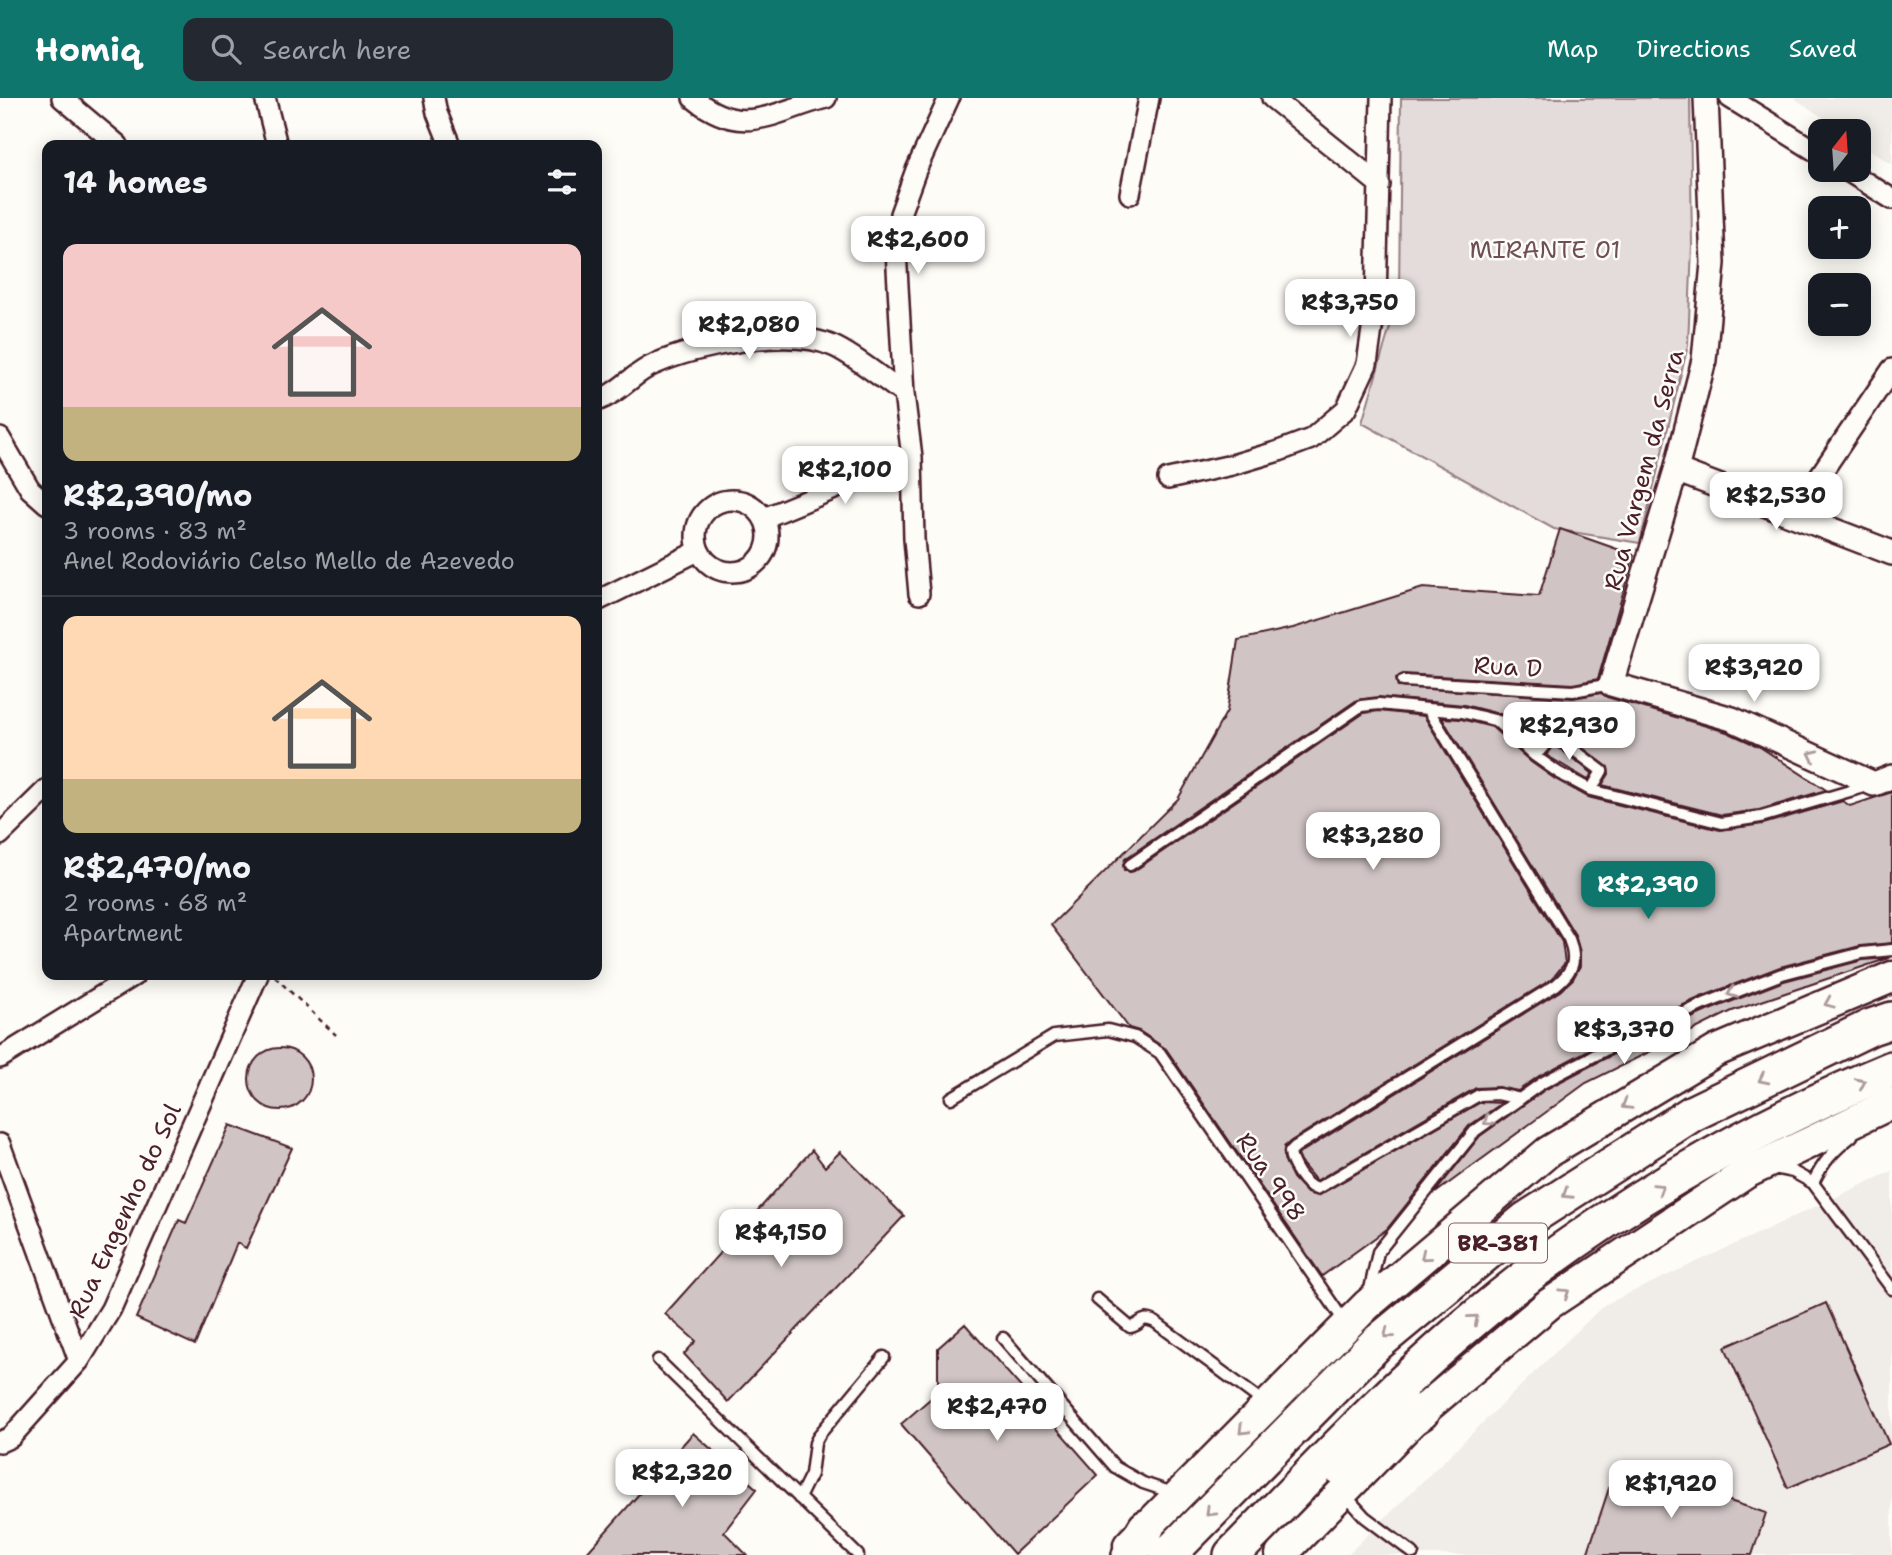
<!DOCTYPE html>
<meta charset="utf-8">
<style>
body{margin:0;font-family:"Shantell Sans",sans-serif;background:#242831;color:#f1f3f6;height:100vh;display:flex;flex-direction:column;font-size:26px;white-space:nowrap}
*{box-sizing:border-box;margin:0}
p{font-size:23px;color:#9ea1a6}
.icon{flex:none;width:38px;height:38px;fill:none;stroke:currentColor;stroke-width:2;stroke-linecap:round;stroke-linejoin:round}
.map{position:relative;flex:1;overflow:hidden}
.sheet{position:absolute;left:42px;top:42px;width:560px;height:840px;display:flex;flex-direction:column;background:#171b24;border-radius:14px;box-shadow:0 4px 18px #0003}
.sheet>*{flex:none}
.needle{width:46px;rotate:17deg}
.buttons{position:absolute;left:1808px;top:21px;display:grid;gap:14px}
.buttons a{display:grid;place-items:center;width:63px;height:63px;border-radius:14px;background:#171b24;box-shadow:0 4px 18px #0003;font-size:35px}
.price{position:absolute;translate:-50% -60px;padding:0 16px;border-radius:14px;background:#fff;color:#222;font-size:23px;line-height:46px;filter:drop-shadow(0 2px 4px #0008)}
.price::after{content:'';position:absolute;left:50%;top:42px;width:21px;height:16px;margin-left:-10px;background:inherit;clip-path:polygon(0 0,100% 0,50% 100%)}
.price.active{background:#0f766e;color:#fff}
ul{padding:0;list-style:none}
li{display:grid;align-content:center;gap:14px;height:371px;padding:0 21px}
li+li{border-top:2px solid #363941}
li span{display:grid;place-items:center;height:217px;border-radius:14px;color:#555}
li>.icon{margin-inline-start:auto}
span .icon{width:126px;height:126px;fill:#fffc;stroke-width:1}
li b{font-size:30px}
h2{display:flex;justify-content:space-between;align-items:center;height:84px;padding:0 21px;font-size:30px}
header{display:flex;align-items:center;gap:42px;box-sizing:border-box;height:98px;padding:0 35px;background:#0f766e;color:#fff}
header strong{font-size:33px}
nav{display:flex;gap:38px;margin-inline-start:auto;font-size:24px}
.search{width:490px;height:63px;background:#242831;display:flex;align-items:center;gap:18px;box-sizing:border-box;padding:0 24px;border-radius:14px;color:#9ea1a6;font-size:26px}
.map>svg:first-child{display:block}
.built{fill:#f0ece8}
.green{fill:#e3dcda;stroke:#967e82;stroke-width:2}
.building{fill:#d0c5c4;stroke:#4a1f2b;stroke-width:2}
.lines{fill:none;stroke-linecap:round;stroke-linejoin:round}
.service-casing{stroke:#4a1f2b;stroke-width:15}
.minor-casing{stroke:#4a1f2b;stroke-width:24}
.tertiary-casing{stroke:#4a1f2b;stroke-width:28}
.primary-casing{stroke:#4a1f2b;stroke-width:35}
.motorway-casing{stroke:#4a1f2b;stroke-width:40}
.path{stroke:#4a1f2b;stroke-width:2.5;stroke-dasharray:5 5;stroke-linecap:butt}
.service{stroke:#fdfcf7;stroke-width:10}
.minor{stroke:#fdfcf7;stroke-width:19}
.tertiary{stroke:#fdfcf7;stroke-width:23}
.primary{stroke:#fdfcf7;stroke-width:30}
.motorway{stroke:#fdfcf7;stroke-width:35}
.oneway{stroke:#ac999b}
.labels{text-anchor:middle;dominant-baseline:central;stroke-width:5;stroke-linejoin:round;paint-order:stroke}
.shield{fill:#fdfcf7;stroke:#806168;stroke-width:2}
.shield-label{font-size:23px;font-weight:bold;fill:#4a1f2b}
.park-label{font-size:24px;fill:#704e57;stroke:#fdfcf7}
.street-label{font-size:24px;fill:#4a1f2b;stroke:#fdfcf7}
</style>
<header>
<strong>Homiq</strong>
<div class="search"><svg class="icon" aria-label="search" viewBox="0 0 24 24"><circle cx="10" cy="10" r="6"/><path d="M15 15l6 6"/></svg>Search here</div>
<nav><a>Map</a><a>Directions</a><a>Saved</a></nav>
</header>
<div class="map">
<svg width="1892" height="1457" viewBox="0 0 1892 1457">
<rect width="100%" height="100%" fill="#fdfcf7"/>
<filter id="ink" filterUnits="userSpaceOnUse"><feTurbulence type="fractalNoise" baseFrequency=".0143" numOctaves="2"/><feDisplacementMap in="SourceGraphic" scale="14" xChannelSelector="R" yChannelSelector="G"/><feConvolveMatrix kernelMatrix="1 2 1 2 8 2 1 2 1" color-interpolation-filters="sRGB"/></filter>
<g filter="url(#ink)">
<!-- built -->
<path class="built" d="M 1794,0 L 1892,0 L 1892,67 L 1859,44 L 1858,33 L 1843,33 Z
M 1892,1073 L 1892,1457 L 1347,1457 L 1604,1207 Z"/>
<!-- green -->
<path class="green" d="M 1401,0 L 1690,0 L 1692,148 L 1688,247 L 1640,445 L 1554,431 L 1362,325 L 1399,198 Z"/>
<!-- building -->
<path class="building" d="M 1560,431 L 1634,457 L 1598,581 L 1573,586 L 1403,576 L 1396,580 L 1398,589 L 1573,600 L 1601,595 L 1607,599 L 1727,634 L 1760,649 L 1826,692 L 1759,712 L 1722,717 L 1602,687 L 1609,676 L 1608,669 L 1556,630 L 1464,607 L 1378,599 L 1357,602 L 1125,761 L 1123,767 L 1124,772 L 1130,774 L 1134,773 L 1364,615 L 1379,613 L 1424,618 L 1562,844 L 1565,865 L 1552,881 L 1291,1043 L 1284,1049 L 1284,1061 L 1293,1080 L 1307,1095 L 1317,1098 L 1481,1004 L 1502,1005 L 1469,1028 L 1387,1131 L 1322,1178 L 1166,951 L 1139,933 L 1129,930 L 1051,827 L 1178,701 L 1227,613 L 1238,542 L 1293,530 L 1423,490 L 1539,498 Z
M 1442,620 L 1461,621 L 1492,629 L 1531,664 L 1555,681 L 1588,699 L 1720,732 L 1763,726 L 1843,703 L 1850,708 L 1892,694 L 1892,845 L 1860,848 L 1780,869 L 1701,899 L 1619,936 L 1539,978 L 1518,993 L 1498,989 L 1476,990 L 1316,1083 L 1302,1066 L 1298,1057 L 1300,1055 L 1560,893 L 1573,881 L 1580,868 L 1580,854 L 1575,837 Z
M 1555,647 L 1592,675 L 1588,682 L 1546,657 Z
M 1889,860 L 1732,913 L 1586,985 L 1434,1096 L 1480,1038 L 1546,991 L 1625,950 L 1707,913 L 1784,883 L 1863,862 Z
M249 981a31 31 0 1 1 62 0a31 31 0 1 1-62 0Z
M 230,1027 L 292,1050 L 246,1150 L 237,1145 L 195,1247 L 136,1220 L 179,1122 L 186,1125 Z
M 812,1052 L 825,1069 L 840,1054 L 904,1118 L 728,1304 L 684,1256 L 696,1243 L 665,1216 Z
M 1826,1205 L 1889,1346 L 1788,1390 L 1725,1249 Z
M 965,1226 L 1098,1377 L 1014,1456 L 901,1326 L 938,1294 L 938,1250 Z
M 693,1335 L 757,1391 L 724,1434 L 747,1457 L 585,1457 Z
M 1617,1366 L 1766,1415 L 1752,1457 L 1587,1457 Z"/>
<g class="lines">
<defs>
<path id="service" d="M 1403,583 L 1573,593 L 1611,586
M 1495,622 L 1535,658 L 1559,675 L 1591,692 L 1722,725 L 1761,719 L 1867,688
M 1535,658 L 1554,637
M 1130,767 L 1361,608 L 1379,606 L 1428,611
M 951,1000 L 1054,938 L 1108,932 L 1135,939 L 1160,955 L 1344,1223
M 1520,1001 L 1498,996 L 1479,997 L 1316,1091 C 1304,1087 1291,1066 1290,1054 L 1295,1049 L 1556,887 C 1574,872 1577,863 1569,841 L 1428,611 L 1462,614 L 1554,637 L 1602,673 L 1591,692
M 1774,1070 L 1793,1074 L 1813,1085 L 1892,1191
M 1813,1085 C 1823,1064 1834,1052 1852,1038
M 1369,1196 L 1378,1154 L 1475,1033 L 1542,985 L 1622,943 L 1704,906 L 1782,876 L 1862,855 L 1892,852
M 1097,1201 L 1130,1229 C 1143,1227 1139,1217 1155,1224 L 1266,1306
M 1003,1240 L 1115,1369 L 1143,1385 L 1176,1396
M 658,1262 L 858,1457
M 1346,1398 L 1365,1419 L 1413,1455
M 799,1400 L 811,1376 L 815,1345 L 819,1337 L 884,1259"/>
<path id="minor" d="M 62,0 L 118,47
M 265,0 L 277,47
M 434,0 L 437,15 L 450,47
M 693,0 C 743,41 772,14 826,0
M 1272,0 L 1380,87
M 1730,0 L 1820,56
M 1846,72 L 1892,101
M 1130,96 L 1149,0
M 597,303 C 621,294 633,275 655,266 C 698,247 790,229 833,248 C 854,257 884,282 904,296
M 0,340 L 30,391 L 47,406
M 1168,381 L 1232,367 L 1279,353 L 1311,341 L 1346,311 L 1367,266 L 1376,203 L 1381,0
M696 438a36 36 0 1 1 72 0a36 36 0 1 1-72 0Z
M 1793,417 L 1892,271
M 764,420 L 912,359
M 919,496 L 914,441 L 912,359 L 904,296 L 896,152 L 900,116 L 916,72 L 949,0
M 597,503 L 698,453
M 0,737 L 47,691
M 0,960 L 135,877
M 0,1046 L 79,1263
M 0,1344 L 11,1339 L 79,1263 L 111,1211 L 258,877"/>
<path id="tertiary" d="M 1706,0 L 1713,165 L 1704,262 L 1676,372 L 1611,586 L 1732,621 L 1874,686 L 1892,679
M 1676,372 L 1892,455"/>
<path id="primary" d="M 1129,1447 L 1367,1207 L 1548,1054 L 1716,953 L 1892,879
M 1281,1457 L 1421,1314 L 1549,1206 L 1746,1075 L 1892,1005"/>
<path id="motorway" d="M 1339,1368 L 1421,1314
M 1130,1457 L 1146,1430
M 1168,1457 L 1376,1246 L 1526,1122 L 1693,1015 L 1871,929 L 1892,922
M 1232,1457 C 1313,1375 1390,1291 1479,1217 C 1597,1117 1749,1030 1892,971"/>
</defs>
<!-- service casing -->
<use href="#service" class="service-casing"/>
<!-- minor casing -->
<use href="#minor" class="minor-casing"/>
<!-- tertiary casing -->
<use href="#tertiary" class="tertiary-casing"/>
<!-- primary casing -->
<use href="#primary" class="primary-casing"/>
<!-- motorway casing -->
<use href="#motorway" class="motorway-casing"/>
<!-- path -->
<path class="path" d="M 275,879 L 336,937"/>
<!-- service -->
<use href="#service" class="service"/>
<!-- minor -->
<use href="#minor" class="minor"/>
<!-- tertiary -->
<use href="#tertiary" class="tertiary"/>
<!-- primary -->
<use href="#primary" class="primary"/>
<!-- motorway -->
<use href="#motorway" class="motorway"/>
</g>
<!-- one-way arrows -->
<defs><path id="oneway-chevron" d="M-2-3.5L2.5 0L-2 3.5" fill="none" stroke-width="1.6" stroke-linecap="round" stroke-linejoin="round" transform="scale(1.75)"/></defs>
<g class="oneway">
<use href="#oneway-chevron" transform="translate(1813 657) rotate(-155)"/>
<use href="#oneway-chevron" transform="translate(1732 895) rotate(159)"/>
<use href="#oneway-chevron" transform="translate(1829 905) rotate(157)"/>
<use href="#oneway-chevron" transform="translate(1763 981) rotate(154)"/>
<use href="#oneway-chevron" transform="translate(1861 985) rotate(-25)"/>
<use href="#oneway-chevron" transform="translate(1626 1007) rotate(149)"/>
<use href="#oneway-chevron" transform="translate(1488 1023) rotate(144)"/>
<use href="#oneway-chevron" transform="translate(1659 1090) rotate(-32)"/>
<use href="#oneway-chevron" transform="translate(1567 1096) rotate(147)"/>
<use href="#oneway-chevron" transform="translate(1425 1158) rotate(140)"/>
<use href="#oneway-chevron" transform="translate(1565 1195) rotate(-34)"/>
<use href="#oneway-chevron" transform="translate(1474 1221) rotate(-41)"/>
<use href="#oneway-chevron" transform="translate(1388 1236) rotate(141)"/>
<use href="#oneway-chevron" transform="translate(1243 1332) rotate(135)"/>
<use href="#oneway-chevron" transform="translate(1210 1414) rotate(135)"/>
</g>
</g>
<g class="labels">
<!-- shield labels -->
<rect class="shield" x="1449" y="1125.5" width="98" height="39" rx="5"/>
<g class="shield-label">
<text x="1498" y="1145">BR-381</text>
</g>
<!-- park labels -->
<g class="park-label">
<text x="1545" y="152">MIRANTE 01</text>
</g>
<!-- street labels -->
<g class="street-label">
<text transform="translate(1644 372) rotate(-75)">Rua Vargem da Serra</text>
<text transform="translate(1508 569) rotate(3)">Rua D</text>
<text transform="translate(1271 1079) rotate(55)">Rua 998</text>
<text transform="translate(125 1113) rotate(-65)">Rua Engenho do Sol</text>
</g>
</g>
</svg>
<div class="buttons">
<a><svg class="needle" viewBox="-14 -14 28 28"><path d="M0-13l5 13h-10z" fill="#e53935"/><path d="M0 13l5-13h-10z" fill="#9ea1a6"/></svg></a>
<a>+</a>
<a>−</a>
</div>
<b class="price" style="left:918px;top:178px">R$2,600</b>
<b class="price" style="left:1350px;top:241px">R$3,750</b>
<b class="price" style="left:749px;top:263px">R$2,080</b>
<b class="price" style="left:845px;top:408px">R$2,100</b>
<b class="price" style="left:1776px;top:434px">R$2,530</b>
<b class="price" style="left:1754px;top:606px">R$3,920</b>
<b class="price" style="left:1569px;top:664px">R$2,930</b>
<b class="price" style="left:1373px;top:774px">R$3,280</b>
<b class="price active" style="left:1648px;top:823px">R$2,390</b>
<b class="price" style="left:1624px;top:968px">R$3,370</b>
<b class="price" style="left:781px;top:1171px">R$4,150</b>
<b class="price" style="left:997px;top:1345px">R$2,470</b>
<b class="price" style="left:682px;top:1411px">R$2,320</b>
<b class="price" style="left:1671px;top:1422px">R$1,920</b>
<section class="sheet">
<h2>14 homes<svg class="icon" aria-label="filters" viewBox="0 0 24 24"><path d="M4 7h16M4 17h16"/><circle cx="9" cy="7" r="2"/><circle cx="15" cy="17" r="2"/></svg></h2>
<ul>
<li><span style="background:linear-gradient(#f6c9c9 75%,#c2b280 0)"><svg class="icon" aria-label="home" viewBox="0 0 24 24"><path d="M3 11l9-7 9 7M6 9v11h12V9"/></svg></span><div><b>R$2,390/mo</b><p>3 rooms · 83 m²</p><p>Anel Rodoviário Celso Mello de Azevedo</p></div></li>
<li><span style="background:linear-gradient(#ffd9b3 75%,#c2b280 0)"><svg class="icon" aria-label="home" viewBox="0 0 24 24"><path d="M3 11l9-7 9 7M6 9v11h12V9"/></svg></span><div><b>R$2,470/mo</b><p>2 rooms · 68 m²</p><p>Apartment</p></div></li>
</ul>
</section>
</div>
